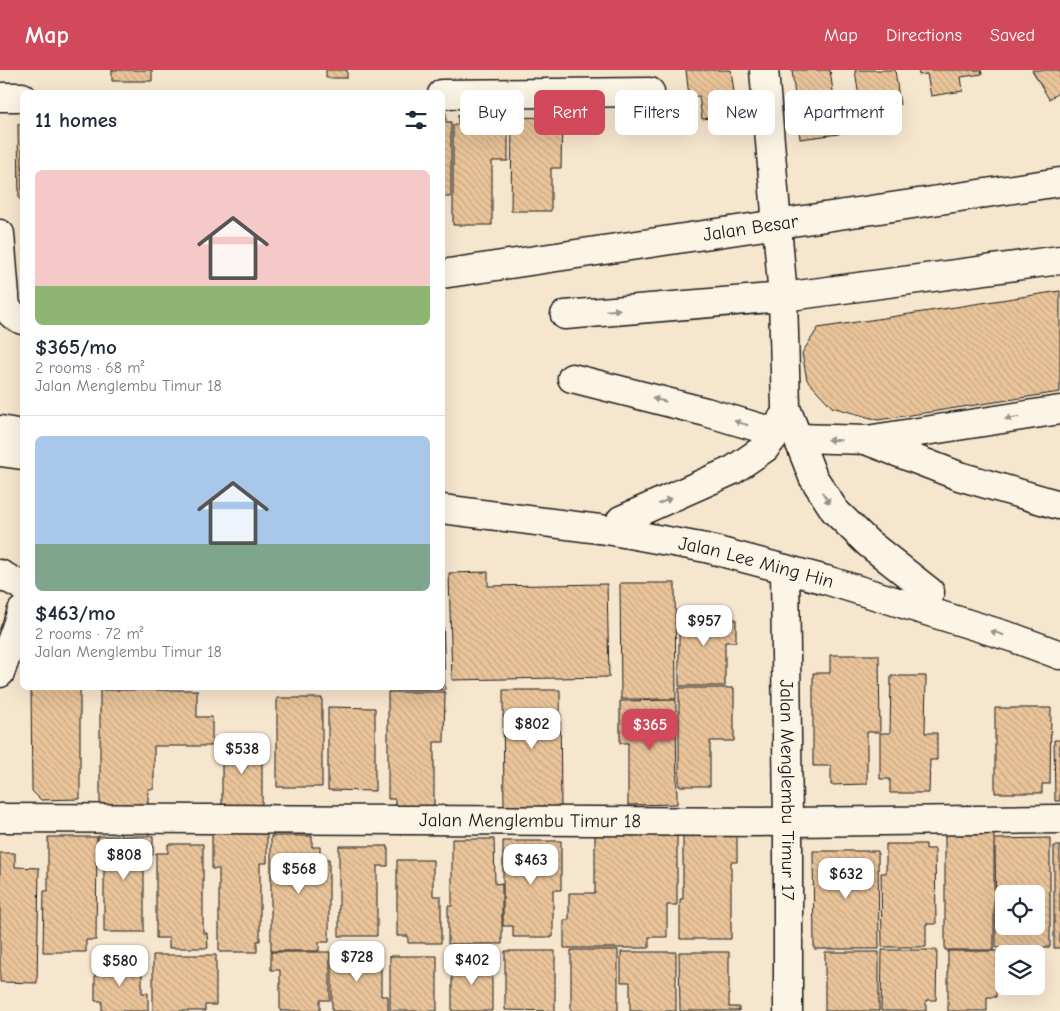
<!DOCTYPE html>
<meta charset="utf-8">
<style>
body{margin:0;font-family:"Comic Neue",sans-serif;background:#f6f6f7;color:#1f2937;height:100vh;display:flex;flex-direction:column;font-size:19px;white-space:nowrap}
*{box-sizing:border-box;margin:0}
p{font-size:16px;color:#747a83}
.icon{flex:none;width:28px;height:28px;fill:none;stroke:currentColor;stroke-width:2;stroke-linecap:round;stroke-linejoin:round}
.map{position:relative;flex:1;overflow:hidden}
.drawer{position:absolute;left:20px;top:20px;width:425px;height:600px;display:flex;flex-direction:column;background:#fff;border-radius:8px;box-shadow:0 5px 20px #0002}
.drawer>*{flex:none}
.guide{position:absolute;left:460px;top:20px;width:475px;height:45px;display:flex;gap:10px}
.fabs{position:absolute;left:995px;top:815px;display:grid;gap:10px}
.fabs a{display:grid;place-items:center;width:50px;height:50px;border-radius:8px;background:#fff;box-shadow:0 5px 20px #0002;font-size:25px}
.price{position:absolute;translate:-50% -42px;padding:0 11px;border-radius:10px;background:#fff;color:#222;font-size:16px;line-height:32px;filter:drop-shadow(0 1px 2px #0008)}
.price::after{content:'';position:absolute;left:50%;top:30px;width:15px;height:11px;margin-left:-8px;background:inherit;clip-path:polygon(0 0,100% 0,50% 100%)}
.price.active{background:#d1495b;color:#fff}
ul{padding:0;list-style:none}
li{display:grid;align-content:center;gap:10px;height:265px;padding:0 15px}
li+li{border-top:1px solid #e0e1e3}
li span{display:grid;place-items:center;height:155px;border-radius:8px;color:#555}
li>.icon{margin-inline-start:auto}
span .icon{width:90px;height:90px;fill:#fffc;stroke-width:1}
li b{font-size:21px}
h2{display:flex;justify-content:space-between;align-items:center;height:60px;padding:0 15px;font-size:21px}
.chip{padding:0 18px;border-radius:8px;background:#fff;box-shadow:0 5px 20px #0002;font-size:18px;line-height:45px}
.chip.active{background:#d1495b;color:#fff}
header{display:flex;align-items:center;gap:30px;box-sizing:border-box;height:70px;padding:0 25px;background:#d1495b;color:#fff}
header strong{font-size:24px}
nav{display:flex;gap:28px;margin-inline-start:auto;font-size:18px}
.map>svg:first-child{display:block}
.building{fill:url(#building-back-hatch);stroke:#1c1c1c;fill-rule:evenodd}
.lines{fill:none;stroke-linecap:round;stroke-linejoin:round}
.minor-casing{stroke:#1c1c1c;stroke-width:31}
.major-casing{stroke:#1c1c1c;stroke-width:31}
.minor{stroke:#fcf5e5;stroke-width:28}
.major{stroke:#fcf5e5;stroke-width:28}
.oneway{fill:#97938b}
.labels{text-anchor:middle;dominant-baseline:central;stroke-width:4.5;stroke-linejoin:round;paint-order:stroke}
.street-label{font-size:19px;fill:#1c1c1c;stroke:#fcf5e5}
</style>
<header>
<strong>Map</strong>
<nav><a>Map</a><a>Directions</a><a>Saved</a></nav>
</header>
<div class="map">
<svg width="1060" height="941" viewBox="0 0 1060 941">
<defs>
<pattern id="building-back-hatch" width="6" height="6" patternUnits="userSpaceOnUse" patternTransform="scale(1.25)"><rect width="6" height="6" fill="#eac49a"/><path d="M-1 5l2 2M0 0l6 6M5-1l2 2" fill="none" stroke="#c8a884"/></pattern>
</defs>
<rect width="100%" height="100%" fill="#f7e6ce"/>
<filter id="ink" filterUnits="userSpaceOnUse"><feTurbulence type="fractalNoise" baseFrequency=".02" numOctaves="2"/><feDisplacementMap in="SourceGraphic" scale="10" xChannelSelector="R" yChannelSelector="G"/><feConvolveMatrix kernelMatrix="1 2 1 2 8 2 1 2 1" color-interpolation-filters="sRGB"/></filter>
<g filter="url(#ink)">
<!-- building -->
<path class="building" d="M 112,0 L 152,0 L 152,11 L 112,11 Z
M 326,0 L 347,0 L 347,8 L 326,8 Z
M 686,0 L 731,0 L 734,22 L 718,23 L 721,47 L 702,49 L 699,26 L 689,27 Z
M 792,0 L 830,0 L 839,64 L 800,69 Z
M 855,0 L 895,0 L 900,35 L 861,41 Z
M 918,0 L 981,0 L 982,4 L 961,7 L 963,21 L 931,26 L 927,4 L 919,5 Z
M 1032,0 L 1060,0 L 1060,22 L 1049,29 Z
M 442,43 L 446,43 L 446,52 L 451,52 L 451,127 L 442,127 Z
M 458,45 L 474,45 L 474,55 L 490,55 L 490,47 L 508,47 L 508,91 L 492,91 L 492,155 L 453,155 L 453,55 L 458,55 Z
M 512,47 L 562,48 L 561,98 L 551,98 L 551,141 L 511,141 Z
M 18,54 L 22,54 L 22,129 L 19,129 Z
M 1060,221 L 1060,322 L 878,350 L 832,337 L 807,310 L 802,283 L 818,258 Z
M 488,502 L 488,516 L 607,514 L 609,607 L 452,610 L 449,503 Z
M 442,504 L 445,620 L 388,620 L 388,618 L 442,618 Z
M 620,513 L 675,513 L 676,629 L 621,629 Z
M 679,539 L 711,539 L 711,545 L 725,545 L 725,549 L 736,549 L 736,572 L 725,572 L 725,616 L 679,616 Z
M 830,585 L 879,585 L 880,662 L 867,662 L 867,714 L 831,715 L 831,696 L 813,696 L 813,603 L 830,603 Z
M 891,606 L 926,606 L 925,663 L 937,663 L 937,690 L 930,690 L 929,723 L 890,723 L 890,709 L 880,709 L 880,663 L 890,663 Z
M 31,618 L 80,618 L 80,729 L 41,730 L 32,721 Z
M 679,618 L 734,618 L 734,671 L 710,671 L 710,716 L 679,716 Z
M 100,620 L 197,620 L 197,647 L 212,647 L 212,676 L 154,676 L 154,719 L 148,719 L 148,738 L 100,738 Z
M 503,620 L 560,620 L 561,740 L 504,741 Z
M 388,622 L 445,622 L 444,672 L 434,672 L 434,737 L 395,737 L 395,729 L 388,729 Z
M 277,628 L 322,628 L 322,717 L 277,717 Z
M 676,630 L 677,734 L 628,735 L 628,673 L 620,673 L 620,631 Z
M 328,637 L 375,638 L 375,721 L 328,720 Z
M 995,638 L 1051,638 L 1050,714 L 1042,714 L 1042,723 L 995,723 Z
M 1054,670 L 1060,670 L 1060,731 L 1055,731 Z
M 222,672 L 262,672 L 262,738 L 222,738 Z
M 212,762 L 267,762 L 267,793 L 260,793 L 260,871 L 257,871 L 257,882 L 219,882 L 219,799 L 212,799 Z
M 595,763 L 677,763 L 677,835 L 667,835 L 667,867 L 649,867 L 649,878 L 564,878 L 564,850 L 569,850 L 569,823 L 595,823 Z
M 683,764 L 737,764 L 737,792 L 731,792 L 731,869 L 680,869 L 680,829 L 683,829 Z
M 945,764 L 994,764 L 994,880 L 945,880 Z
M 98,766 L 153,766 L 153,785 L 144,785 L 144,862 L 104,862 L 104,786 L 98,786 Z
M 271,766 L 312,766 L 312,777 L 320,777 L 320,789 L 329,789 L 329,872 L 319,872 L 319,881 L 271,881 Z
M 48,767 L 97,767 L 96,870 L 86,870 L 86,882 L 43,882 L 44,821 L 48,821 Z
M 1050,768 L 1050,877 L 996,878 L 995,769 ZM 1004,824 L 1036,824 L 1036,856 L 1004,856 Z
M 452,769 L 494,769 L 495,814 L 502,813 L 502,874 L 448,874 L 448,836 L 452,836 Z
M 503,771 L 561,771 L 561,820 L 553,820 L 553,867 L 513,867 L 513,856 L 503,856 Z
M 168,774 L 203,774 L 203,863 L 207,863 L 208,878 L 169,878 L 169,868 L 156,868 L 156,783 L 168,783 Z
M 886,774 L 926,774 L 926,779 L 935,779 L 936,854 L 926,854 L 926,877 L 882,877 L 881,803 L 886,803 Z
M 339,776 L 388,776 L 388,796 L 377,796 L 377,866 L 339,866 Z
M 1054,776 L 1060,776 L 1060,878 L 1054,878 Z
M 813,781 L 878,781 L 879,879 L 814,879 Z
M 0,783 L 15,783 L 15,797 L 39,798 L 37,913 L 0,912 Z
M 397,790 L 433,790 L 433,826 L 441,826 L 441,873 L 408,873 L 408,866 L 397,866 Z
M 571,880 L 618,880 L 618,941 L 571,941 Z
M 882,880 L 937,880 L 936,930 L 926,930 L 926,941 L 881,941 Z
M 505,881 L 555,881 L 555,941 L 505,940 Z
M 948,881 L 997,881 L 996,927 L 987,927 L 987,941 L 948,941 Z
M 271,882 L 330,882 L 330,930 L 320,930 L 320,941 L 280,941 L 280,900 L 271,900 Z
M 621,882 L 676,882 L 676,941 L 630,941 L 630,912 L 621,912 Z
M 679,882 L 729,882 L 729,937 L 739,937 L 739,941 L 680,941 Z
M 825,882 L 879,882 L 879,941 L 825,941 Z
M 332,883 L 381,883 L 381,926 L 388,926 L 388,941 L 332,941 Z
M 153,885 L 216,885 L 216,935 L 205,935 L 205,941 L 153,941 Z
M 390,886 L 437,886 L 437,941 L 390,941 Z
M 452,890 L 492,890 L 492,941 L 452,941 Z
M 95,893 L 142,893 L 142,923 L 148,923 L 148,941 L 102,941 L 102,931 L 95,931 Z"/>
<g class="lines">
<defs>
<g id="minor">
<path d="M 764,0 L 783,227 L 786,338 L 813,407 L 835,441 L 868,473 L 930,522"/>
<path d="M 442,24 L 650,22"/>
<path d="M 0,27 L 22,27"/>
<path d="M 0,164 L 6,238 L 13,245 L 22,250"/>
<path d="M 565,245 L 783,227 L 1060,190"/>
<path d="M 572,308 L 706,342 L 777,363"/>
<path d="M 798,368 L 867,370 L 1060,340"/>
<path d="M 868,371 L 959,406 L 1059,435"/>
<path d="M 621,450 L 733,400 L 765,378 L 777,363 L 782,349"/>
<path id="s1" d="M 785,499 L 788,752 L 788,941"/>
<path d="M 0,504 L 22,516"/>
<path d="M 0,603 L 22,541"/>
<path id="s2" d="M 0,748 L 788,752 L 1060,749"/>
</g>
<g id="major">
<path id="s3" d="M 442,204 L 1060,112"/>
<path d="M 0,360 L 22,364"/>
<path d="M 0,382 L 22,385"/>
<path id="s4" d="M 442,439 L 607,460 L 706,478 L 826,510 L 1014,568 L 1060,585"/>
</g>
</defs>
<!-- minor casing -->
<use href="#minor" class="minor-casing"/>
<!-- major casing -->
<use href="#major" class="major-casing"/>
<!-- minor -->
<use href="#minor" class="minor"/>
<!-- major -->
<use href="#major" class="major"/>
</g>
<!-- one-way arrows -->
<defs><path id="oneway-solid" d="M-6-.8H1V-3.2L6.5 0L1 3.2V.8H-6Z" transform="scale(1.25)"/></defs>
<g class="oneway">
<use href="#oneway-solid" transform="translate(613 240) rotate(-5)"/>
<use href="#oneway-solid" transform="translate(659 330) rotate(-166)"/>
<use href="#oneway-solid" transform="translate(1012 348) rotate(171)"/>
<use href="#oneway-solid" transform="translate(741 353) rotate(-163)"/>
<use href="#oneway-solid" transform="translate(834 370) rotate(-178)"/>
<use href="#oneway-solid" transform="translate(826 428) rotate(57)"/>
<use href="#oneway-solid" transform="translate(665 431) rotate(-24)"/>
<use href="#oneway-solid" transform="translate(997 563) rotate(-163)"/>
</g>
</g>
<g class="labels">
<!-- street labels -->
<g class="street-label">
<text stroke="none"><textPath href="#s3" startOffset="312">Jalan Besar</textPath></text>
<text stroke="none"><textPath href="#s4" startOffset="319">Jalan Lee Ming Hin</textPath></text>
<text stroke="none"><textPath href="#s1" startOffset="221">Jalan Menglembu Timur 17</textPath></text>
<text stroke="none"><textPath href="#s2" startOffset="530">Jalan Menglembu Timur 18</textPath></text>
</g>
</g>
</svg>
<div class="fabs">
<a><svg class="icon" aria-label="locate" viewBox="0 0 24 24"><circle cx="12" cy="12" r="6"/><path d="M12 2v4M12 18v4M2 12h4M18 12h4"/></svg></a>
<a><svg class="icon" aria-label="layers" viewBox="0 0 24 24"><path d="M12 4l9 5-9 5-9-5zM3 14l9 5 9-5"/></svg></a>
</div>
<b class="price" style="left:704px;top:577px">$957</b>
<b class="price" style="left:532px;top:680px">$802</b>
<b class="price active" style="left:650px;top:681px">$365</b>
<b class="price" style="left:242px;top:705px">$538</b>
<b class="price" style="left:124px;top:811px">$808</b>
<b class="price" style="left:531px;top:816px">$463</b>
<b class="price" style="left:299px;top:825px">$568</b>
<b class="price" style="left:846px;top:830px">$632</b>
<b class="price" style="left:357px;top:913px">$728</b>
<b class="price" style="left:472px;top:916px">$402</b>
<b class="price" style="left:120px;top:917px">$580</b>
<div class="guide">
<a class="chip">Buy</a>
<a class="chip active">Rent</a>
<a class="chip">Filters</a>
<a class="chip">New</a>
<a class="chip">Apartment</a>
</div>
<section class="drawer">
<h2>11 homes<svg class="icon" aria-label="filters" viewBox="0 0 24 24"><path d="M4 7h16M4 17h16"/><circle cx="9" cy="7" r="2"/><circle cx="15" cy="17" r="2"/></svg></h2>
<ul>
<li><span style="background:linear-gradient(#f6c9c9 75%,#8fb573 0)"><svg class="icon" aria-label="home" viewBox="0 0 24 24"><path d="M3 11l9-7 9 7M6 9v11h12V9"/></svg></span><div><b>$365/mo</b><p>2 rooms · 68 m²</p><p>Jalan Menglembu Timur 18</p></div></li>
<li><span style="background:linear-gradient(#a9c7e8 70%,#7fa58c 0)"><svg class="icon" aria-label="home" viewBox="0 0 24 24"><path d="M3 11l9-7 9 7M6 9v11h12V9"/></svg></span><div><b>$463/mo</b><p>2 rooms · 72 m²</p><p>Jalan Menglembu Timur 18</p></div></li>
</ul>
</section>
</div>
